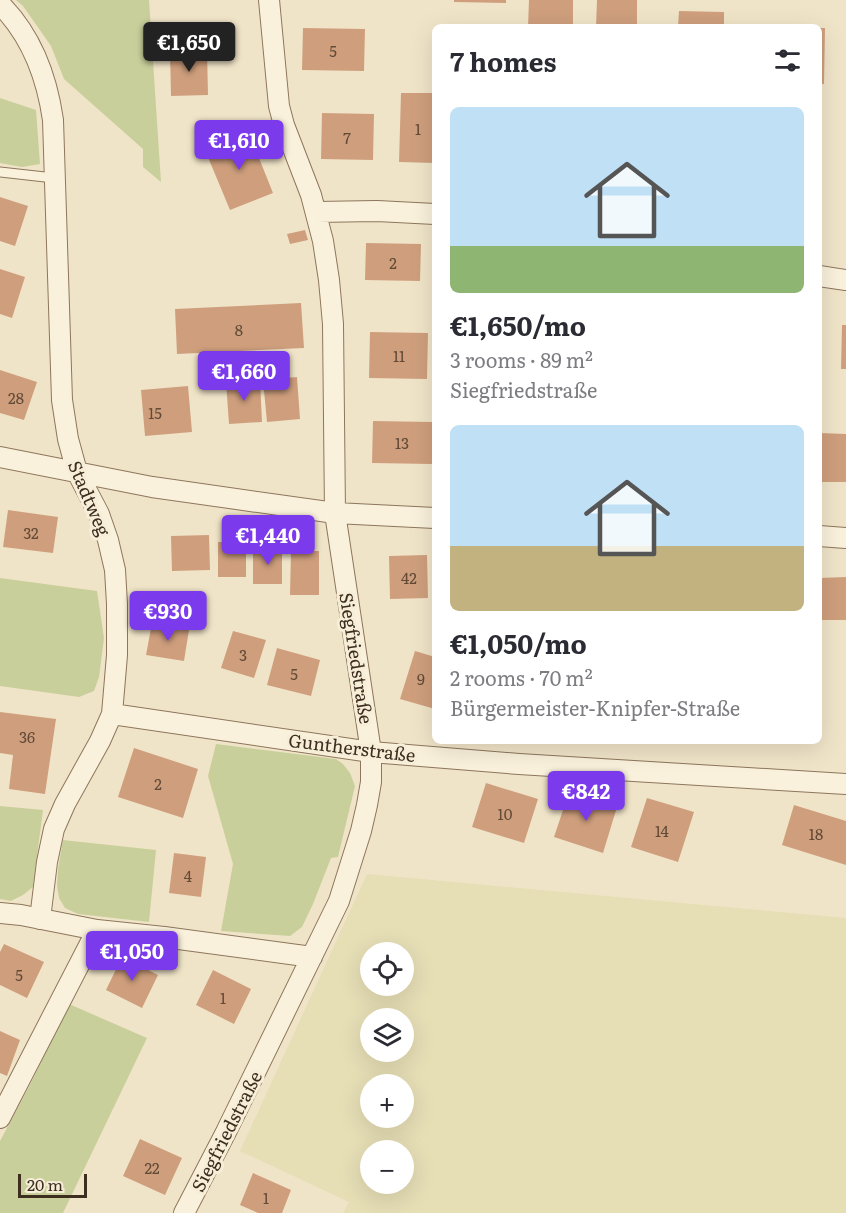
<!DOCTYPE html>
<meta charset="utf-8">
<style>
body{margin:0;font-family:Literata,serif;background:#f7f7f7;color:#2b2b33;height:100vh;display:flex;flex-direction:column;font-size:22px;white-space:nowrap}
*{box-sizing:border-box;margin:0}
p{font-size:20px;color:#7c7c81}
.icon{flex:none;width:33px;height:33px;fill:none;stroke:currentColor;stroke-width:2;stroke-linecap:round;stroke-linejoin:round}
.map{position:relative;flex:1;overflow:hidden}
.details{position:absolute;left:432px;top:24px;width:390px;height:720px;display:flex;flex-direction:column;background:#fff;border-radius:9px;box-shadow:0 6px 24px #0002}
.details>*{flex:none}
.tools{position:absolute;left:360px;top:942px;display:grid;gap:12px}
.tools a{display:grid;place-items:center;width:54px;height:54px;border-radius:50%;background:#fff;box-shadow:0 6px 24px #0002;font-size:30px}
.scale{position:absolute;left:18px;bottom:15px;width:69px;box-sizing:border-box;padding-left:6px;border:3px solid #3d2e20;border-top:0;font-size:16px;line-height:21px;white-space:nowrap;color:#3d2e20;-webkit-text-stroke:4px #f7eed8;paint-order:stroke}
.price{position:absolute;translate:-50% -51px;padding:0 14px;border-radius:6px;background:#7c3aed;color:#fff;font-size:20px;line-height:39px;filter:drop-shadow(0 2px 3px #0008)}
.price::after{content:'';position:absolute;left:50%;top:36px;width:18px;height:14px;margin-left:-9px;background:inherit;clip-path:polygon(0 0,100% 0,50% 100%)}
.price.active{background:#222;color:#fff}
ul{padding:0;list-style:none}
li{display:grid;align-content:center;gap:12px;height:318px;padding:0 18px}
li span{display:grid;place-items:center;height:186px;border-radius:9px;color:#555}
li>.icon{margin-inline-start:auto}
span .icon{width:108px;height:108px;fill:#fffc;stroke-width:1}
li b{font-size:26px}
h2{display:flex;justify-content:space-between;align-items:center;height:72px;padding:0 18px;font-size:26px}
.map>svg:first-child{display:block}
.farmland{fill:#e6deb5;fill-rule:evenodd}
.green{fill:#c9cf9b}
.building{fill:#cf9f7d}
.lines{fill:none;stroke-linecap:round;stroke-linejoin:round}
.service-casing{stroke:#8d765c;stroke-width:11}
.minor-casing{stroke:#8d765c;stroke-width:22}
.service{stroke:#faf1dc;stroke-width:9}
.minor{stroke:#faf1dc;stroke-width:20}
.labels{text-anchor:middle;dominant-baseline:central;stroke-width:6;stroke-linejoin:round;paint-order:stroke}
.number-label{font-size:15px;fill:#624a37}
.street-label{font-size:18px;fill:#3d2e20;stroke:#f7eed8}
</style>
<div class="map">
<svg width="846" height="1213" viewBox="0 0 846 1213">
<rect width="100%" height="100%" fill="#f0e4c8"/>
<!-- farmland -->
<path class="farmland" d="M 367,874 L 846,918 L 846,1213 L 343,1213 L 349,1202 L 240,1151 ZM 370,952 L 404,952 L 404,986 L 370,986 ZM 370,1018 L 404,1018 L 404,1052 L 370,1052 ZM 370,1084 L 404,1084 L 404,1118 L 370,1118 ZM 370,1150 L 404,1150 L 404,1184 L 370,1184 Z"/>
<!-- green -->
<path class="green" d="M 16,0 L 149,0 L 161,182 L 143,167 L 143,149 L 64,79 L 51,46 L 23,6 Z
M 0,98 L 36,110 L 40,164 L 22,167 L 0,163 Z
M 0,578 L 97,591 L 104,638 L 99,677 L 94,691 L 79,697 L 0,686 Z
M 216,744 L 336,759 L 343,764 L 350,773 L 355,786 L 338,857 L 331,858 L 313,904 L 302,927 L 290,936 L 221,931 L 233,864 L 208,776 Z
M 0,806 L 43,810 L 33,887 L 23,895 L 11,901 L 0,899 Z
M 63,840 L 156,850 L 149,922 L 78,914 L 65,908 L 59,898 L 57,886 L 58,869 Z
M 69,1004 L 147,1038 L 63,1213 L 0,1213 L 0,1141 L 32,1081 Z"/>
<!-- building -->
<path class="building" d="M 454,0 L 506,0 L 506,3 L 454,2 Z
M 529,0 L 573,0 L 573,27 L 528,27 Z
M 597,0 L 637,0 L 637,27 L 596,27 Z
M 679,11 L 724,12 L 724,27 L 678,27 Z
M 303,28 L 365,29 L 364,71 L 302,70 Z
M 819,28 L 825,28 L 824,84 L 819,84 Z
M 207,50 L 208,95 L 171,96 L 170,51 Z
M 401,93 L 435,93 L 435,163 L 399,162 Z
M 322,113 L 374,114 L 373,160 L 321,159 Z
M 249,133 L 273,193 L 230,210 L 205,150 Z
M 819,174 L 822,175 L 821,204 L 819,204 Z
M 0,197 L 28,206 L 15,246 L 0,241 Z
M 305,230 L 308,240 L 290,244 L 287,234 Z
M 366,243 L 421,244 L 420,281 L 365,280 Z
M 0,269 L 25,277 L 12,318 L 0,314 Z
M 301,303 L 304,348 L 177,354 L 175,309 Z
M 842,325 L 846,325 L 846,369 L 841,369 Z
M 370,332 L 428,333 L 427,379 L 369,378 Z
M 0,370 L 37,382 L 24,420 L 0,413 Z
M 297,377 L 300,419 L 267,422 L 263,380 Z
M 260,380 L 262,422 L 229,424 L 226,382 Z
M 188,386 L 192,432 L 145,436 L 141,390 Z
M 373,421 L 432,422 L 432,464 L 372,463 Z
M 819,433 L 846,434 L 846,482 L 819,482 Z
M 8,510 L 58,517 L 53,553 L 3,547 Z
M 209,535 L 210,570 L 172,571 L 171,536 Z
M 218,542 L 246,542 L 246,577 L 218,577 Z
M 253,547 L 282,547 L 282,584 L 253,584 Z
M 291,551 L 319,551 L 319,595 L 290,595 Z
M 427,555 L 428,598 L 390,599 L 389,556 Z
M 846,577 L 846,620 L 819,620 L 819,578 Z
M 152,623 L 189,630 L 184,661 L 146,655 Z
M 233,631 L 266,640 L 254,678 L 221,668 Z
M 277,648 L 320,660 L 311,696 L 267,685 Z
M 415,651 L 435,657 L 435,709 L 400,699 Z
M 0,712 L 56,719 L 45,794 L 9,789 L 13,755 L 0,753 Z
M 134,748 L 198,769 L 183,818 L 118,797 Z
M 486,783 L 538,799 L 524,843 L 472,827 Z
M 569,792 L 617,807 L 603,853 L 554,837 Z
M 647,798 L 694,812 L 678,862 L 631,847 Z
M 794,805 L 846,821 L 846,865 L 782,845 Z
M 174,853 L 206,857 L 201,897 L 169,893 Z
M 4,944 L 44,962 L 27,998 L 0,985 L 0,952 Z
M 122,957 L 158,975 L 142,1008 L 106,990 Z
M 213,970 L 251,989 L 234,1024 L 196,1005 Z
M 0,1031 L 20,1040 L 7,1076 L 0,1073 Z
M 140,1139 L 182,1158 L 165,1195 L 123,1176 Z
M 253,1173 L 291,1190 L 282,1213 L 258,1213 L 240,1205 Z"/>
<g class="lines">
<defs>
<path id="service" d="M 0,172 L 54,178"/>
<path id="minor" d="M 0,4 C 31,35 47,78 53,120 L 62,400 L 68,439 L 77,472 L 99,514 L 108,540 L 115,570 L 117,604 L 117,655 L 112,714 L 100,741 L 65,804 L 54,829 L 47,862 L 40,919
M 316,212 L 377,211 L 435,214
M 819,276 L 846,280
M 0,457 L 152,487 L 335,513 L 435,518
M 819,536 L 846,538
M 112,714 L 371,752 L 519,764 L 846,784
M 0,913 L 21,915 L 97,930 L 164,937 L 312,957
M 0,1118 L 97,930
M 184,1213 L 226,1132 L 339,901 L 361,831 L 367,805 L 371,782 L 371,752 L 335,513 L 333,324 L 329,280 L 323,241 L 311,195 L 284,125 L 279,106 L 269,0"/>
</defs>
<!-- service casing -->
<use href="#service" class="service-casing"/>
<!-- minor casing -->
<use href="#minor" class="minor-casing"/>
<!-- service -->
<use href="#service" class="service"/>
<!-- minor -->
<use href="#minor" class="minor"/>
</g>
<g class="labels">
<!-- number labels -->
<g class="number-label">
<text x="333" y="50">5</text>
<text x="418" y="128">1</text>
<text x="347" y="137">7</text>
<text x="393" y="262">2</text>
<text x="239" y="329">8</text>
<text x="399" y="355">11</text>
<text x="16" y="397">28</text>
<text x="155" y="412">15</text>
<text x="402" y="442">13</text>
<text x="31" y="532">32</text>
<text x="409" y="577">42</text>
<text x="243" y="654">3</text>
<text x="294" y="673">5</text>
<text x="421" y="678">9</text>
<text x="27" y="736">36</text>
<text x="158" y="783">2</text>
<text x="505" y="813">10</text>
<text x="662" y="830">14</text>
<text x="816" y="833">18</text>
<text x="188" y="875">4</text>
<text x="19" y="974">5</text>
<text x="223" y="997">1</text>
<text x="152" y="1167">22</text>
<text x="266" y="1197">1</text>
</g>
<!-- street labels -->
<g class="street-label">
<text transform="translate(90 498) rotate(67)">Stadtweg</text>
<text transform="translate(357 658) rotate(81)">Siegfriedstraße</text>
<text transform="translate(352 747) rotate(7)">Guntherstraße</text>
<text transform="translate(226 1131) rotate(-63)">Siegfriedstraße</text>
</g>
</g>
</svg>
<div class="tools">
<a><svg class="icon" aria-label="locate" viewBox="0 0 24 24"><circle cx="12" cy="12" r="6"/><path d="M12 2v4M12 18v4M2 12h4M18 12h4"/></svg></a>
<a><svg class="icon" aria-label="layers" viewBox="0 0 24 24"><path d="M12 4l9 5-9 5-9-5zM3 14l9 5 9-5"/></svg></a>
<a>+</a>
<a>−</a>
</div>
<div class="scale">20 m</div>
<b class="price active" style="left:189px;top:73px">€1,650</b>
<b class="price" style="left:239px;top:171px">€1,610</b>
<b class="price" style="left:244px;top:402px">€1,660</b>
<b class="price" style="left:268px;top:566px">€1,440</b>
<b class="price" style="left:168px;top:642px">€930</b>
<b class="price" style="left:586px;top:822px">€842</b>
<b class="price" style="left:132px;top:982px">€1,050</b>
<section class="details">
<h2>7 homes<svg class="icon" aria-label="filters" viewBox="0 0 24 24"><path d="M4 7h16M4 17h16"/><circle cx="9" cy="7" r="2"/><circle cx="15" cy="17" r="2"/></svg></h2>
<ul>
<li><span style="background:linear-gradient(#bfe0f5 75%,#8fb573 0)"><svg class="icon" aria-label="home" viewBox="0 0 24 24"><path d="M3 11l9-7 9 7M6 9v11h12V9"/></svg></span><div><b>€1,650/mo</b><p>3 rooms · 89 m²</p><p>Siegfriedstraße</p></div></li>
<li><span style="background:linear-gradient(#bfe0f5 65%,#c2b280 0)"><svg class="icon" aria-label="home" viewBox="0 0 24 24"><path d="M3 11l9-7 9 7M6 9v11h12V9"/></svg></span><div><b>€1,050/mo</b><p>2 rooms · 70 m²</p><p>Bürgermeister-Knipfer-Straße</p></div></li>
</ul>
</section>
</div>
